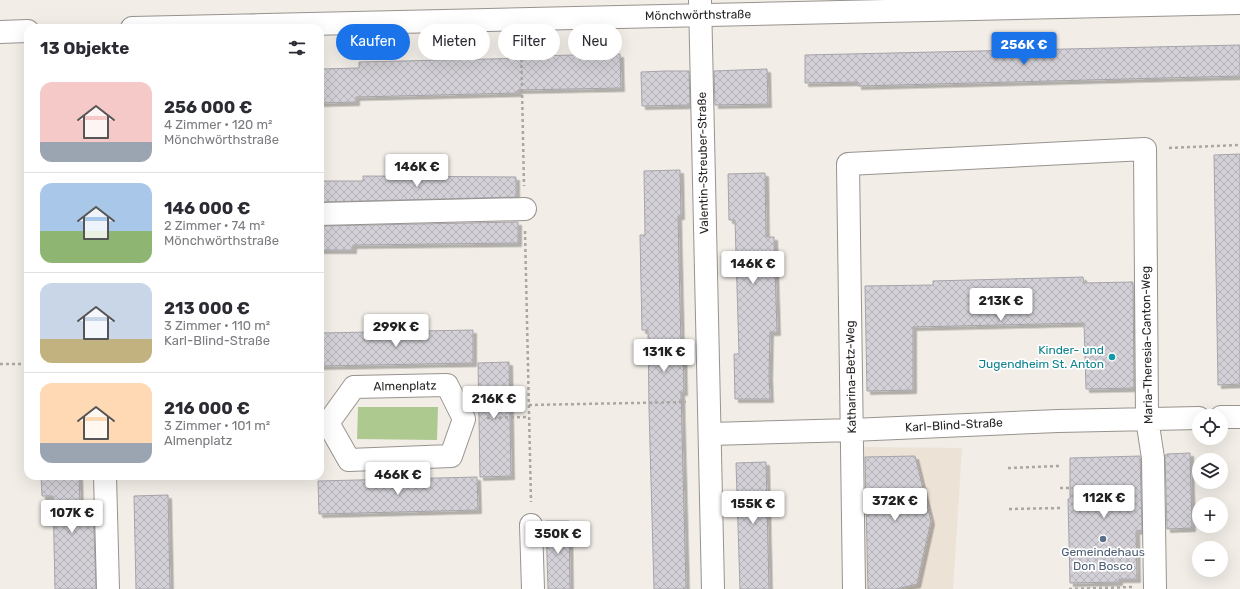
<!DOCTYPE html>
<html lang="de">
<meta charset="utf-8">
<style>
body{margin:0;font-family:Rubik,sans-serif;background:#f7f7f7;color:#2b2b33;height:100vh;display:flex;flex-direction:column;font-size:15px;white-space:nowrap}
*{box-sizing:border-box;margin:0}
p{font-size:13px;color:#7c7c81}
.icon{flex:none;width:22px;height:22px;fill:none;stroke:currentColor;stroke-width:2;stroke-linecap:round;stroke-linejoin:round}
.map{position:relative;flex:1;overflow:hidden}
.panel{position:absolute;left:24px;top:24px;width:300px;height:456px;display:flex;flex-direction:column;background:#fff;border-radius:12px;box-shadow:0 4px 16px #0002}
.panel>*{flex:none}
.banner{position:absolute;left:336px;top:24px;width:380px;height:36px;display:flex;gap:8px}
.tools{position:absolute;left:1192px;top:409px;display:grid;gap:8px}
.tools a{display:grid;place-items:center;width:36px;height:36px;border-radius:50%;background:#fff;box-shadow:0 4px 16px #0002;font-size:20px}
.price{position:absolute;translate:-50% -34px;padding:0 9px;border-radius:4px;background:#fff;color:#222;font-size:13px;line-height:26px;filter:drop-shadow(0 1px 2px #0008)}
.price::after{content:'';position:absolute;left:50%;top:24px;width:12px;height:9px;margin-left:-6px;background:inherit;clip-path:polygon(0 0,100% 0,50% 100%)}
.price.selected{background:#1a73e8;color:#fff}
ul{padding:0;list-style:none}
li{display:flex;align-items:center;gap:12px;height:100px;padding:0 16px}
li+li{border-top:1px solid #e1e1e2}
li span{display:grid;place-items:center;flex:none;width:112px;height:80px;border-radius:12px;color:#555}
li>.icon{margin-inline-start:auto}
span .icon{width:48px;height:48px;fill:#fffc;stroke-width:1}
li b{font-size:17px}
h2{display:flex;justify-content:space-between;align-items:center;height:48px;padding:0 16px;font-size:17px}
.tag{padding:0 14px;border-radius:18px;background:#fff;box-shadow:0 4px 16px #0002;font-size:14px;line-height:36px}
.tag.selected{background:#1a73e8;color:#fff}
.map>svg:first-child{display:block}
.built{fill:#ece2d6}
.green{fill:#adc990}
.building{fill:url(#building-cross-hatch);stroke:#a6a4aa;filter:url(#shadow)}
.lines{fill:none;stroke-linecap:round;stroke-linejoin:round}
.minor-casing{stroke:#98938e;stroke-width:24}
.path{stroke:#aaa6a2;stroke-width:2.5;stroke-dasharray:3 3;stroke-linecap:butt}
.minor{stroke:#fff;stroke-width:22}
.culture-dot{fill:#0f9aa8;stroke:#fff;stroke-width:1.5}
.service-dot{fill:#5c6f8a;stroke:#fff;stroke-width:1.5}
.labels{text-anchor:middle;dominant-baseline:central;stroke-width:3.5;stroke-linejoin:round;paint-order:stroke}
.street-label{font-size:12px;fill:#282624;stroke:#fff}
.culture-label{font-size:12px;fill:#0d838f;stroke:#fff;text-anchor:end}
.service-label{font-size:12px;fill:#4e5e75;stroke:#fff}
</style>
<div class="map">
<svg width="1240" height="589" viewBox="0 0 1240 589">
<defs>
<pattern id="building-cross-hatch" width="8" height="8" patternUnits="userSpaceOnUse"><rect width="8" height="8" fill="#d3d1d7"/><path d="M0 0l8 8M0 8l8-8" fill="none" stroke="#b5b3b8"/></pattern>
<filter id="shadow"><feDropShadow dx="3.5" dy="3.5" stdDeviation="0" flood-color="#0004"/></filter>
</defs>
<rect width="100%" height="100%" fill="#f2ede7"/>
<!-- built -->
<path class="built" d="M 861,447 L 962,448 L 953,589 L 863,589 Z"/>
<!-- green -->
<path class="green" d="M 358,407 L 438,407 L 437,440 L 357,439 Z"/>
<!-- building -->
<path class="building" d="M 1240,45 L 1240,76 L 858,86 L 858,82 L 805,83 L 805,55 Z
M 620,54 L 621,88 L 518,90 L 518,93 L 356,97 L 356,102 L 320,103 L 320,69 L 359,68 L 359,62 L 531,58 L 531,56 Z
M 767,69 L 768,104 L 715,105 L 714,71 Z
M 666,71 L 689,71 L 690,105 L 642,106 L 641,72 Z
M 1240,154 L 1240,384 L 1218,385 L 1214,155 Z
M 680,170 L 681,216 L 678,216 L 681,347 L 683,347 L 684,392 L 681,392 L 686,589 L 654,589 L 649,408 L 648,330 L 642,330 L 640,235 L 645,235 L 644,171 Z
M 765,173 L 766,237 L 774,237 L 776,300 L 777,332 L 770,332 L 769,376 L 770,399 L 735,399 L 734,354 L 739,354 L 735,220 L 729,220 L 728,174 Z
M 363,176 L 516,177 L 516,197 L 320,202 L 320,181 L 363,181 Z
M 518,222 L 518,243 L 353,245 L 353,250 L 320,250 L 320,226 Z
M 1083,277 L 1084,283 L 1133,282 L 1134,388 L 1086,389 L 1084,323 L 913,327 L 913,390 L 867,391 L 865,286 L 933,285 L 933,281 Z
M 473,330 L 473,363 L 320,366 L 320,333 Z
M 509,362 L 511,476 L 480,477 L 478,363 Z
M 1190,453 L 1192,528 L 1167,529 L 1165,455 L 1167,455 L 1167,454 Z
M 915,456 L 931,521 L 917,584 L 896,589 L 868,589 L 865,457 Z
M 1140,456 L 1142,530 L 1136,531 L 1137,579 L 1119,579 L 1119,582 L 1070,583 L 1068,499 L 1070,499 L 1070,458 Z
M 766,462 L 769,589 L 740,589 L 736,463 Z
M 41,476 L 79,476 L 80,504 L 93,503 L 96,589 L 55,589 L 53,496 L 42,496 Z
M 477,477 L 478,510 L 319,514 L 318,481 Z
M 168,495 L 170,589 L 136,589 L 134,496 Z
M 546,521 L 569,521 L 570,589 L 548,589 Z"/>
<g class="lines">
<defs>
<path id="minor" d="M 700,0 L 713,589
M 132,28 L 1240,3
M 0,32 L 28,31
M 320,214 L 525,209
M 447,385 L 464,419 L 451,456 L 349,460 L 328,423 L 354,387 Z
M 1221,417 L 1240,417
M 710,434 L 852,430 L 1058,421 L 1199,418
M 105,476 L 108,589
M 531,525 L 533,589
M 854,589 L 848,164 L 1145,149 L 1147,419 L 1153,458 L 1155,589"/>
</defs>
<!-- minor casing -->
<use href="#minor" class="minor-casing"/>
<!-- path -->
<path class="path" d="M 521,41 L 524,186
M 1169,148 L 1240,145
M 525,231 L 531,502
M 0,364 L 28,364
M 529,405 L 686,402
M 487,418 L 529,417
M 1008,468 L 1059,466
M 1060,488 L 1070,488
M 1009,509 L 1061,508
M 1069,589 L 1132,587"/>
<!-- minor -->
<use href="#minor" class="minor"/>
</g>
<!-- markers -->
<circle class="culture-dot" cx="1112" cy="357" r="4"/>
<circle class="service-dot" cx="1103" cy="539" r="4"/>
<g class="labels">
<!-- street labels -->
<g class="street-label">
<text transform="translate(698 15) rotate(-1)">Mönchwörthstraße</text>
<text transform="translate(703 163) rotate(-91)">Valentin-Streuber-Straße</text>
<text transform="translate(1147 345) rotate(-91)">Maria-Theresia-Canton-Weg</text>
<text transform="translate(851 377) rotate(-91)">Katharina-Betz-Weg</text>
<text transform="translate(405 386) rotate(-1)">Almenplatz</text>
<text transform="translate(954 425) rotate(-3)">Karl-Blind-Straße</text>
</g>
<!-- culture labels -->
<g class="culture-label">
<text x="1104" y="350">Kinder- und<tspan x="1104" dy="14">Jugendheim St. Anton</tspan></text>
</g>
<!-- service labels -->
<g class="service-label">
<text x="1103" y="552">Gemeindehaus<tspan x="1103" dy="14">Don Bosco</tspan></text>
</g>
</g>
</svg>
<div class="tools">
<a><svg class="icon" aria-label="locate" viewBox="0 0 24 24"><circle cx="12" cy="12" r="6"/><path d="M12 2v4M12 18v4M2 12h4M18 12h4"/></svg></a>
<a><svg class="icon" aria-label="layers" viewBox="0 0 24 24"><path d="M12 4l9 5-9 5-9-5zM3 14l9 5 9-5"/></svg></a>
<a>+</a>
<a>−</a>
</div>
<b class="price selected" style="left:1024px;top:66px">256K €</b>
<b class="price" style="left:417px;top:188px">146K €</b>
<b class="price" style="left:753px;top:285px">146K €</b>
<b class="price" style="left:1001px;top:322px">213K €</b>
<b class="price" style="left:396px;top:348px">299K €</b>
<b class="price" style="left:664px;top:373px">131K €</b>
<b class="price" style="left:494px;top:420px">216K €</b>
<b class="price" style="left:398px;top:496px">466K €</b>
<b class="price" style="left:1104px;top:519px">112K €</b>
<b class="price" style="left:895px;top:522px">372K €</b>
<b class="price" style="left:753px;top:525px">155K €</b>
<b class="price" style="left:72px;top:534px">107K €</b>
<b class="price" style="left:558px;top:555px">350K €</b>
<div class="banner">
<a class="tag selected">Kaufen</a>
<a class="tag">Mieten</a>
<a class="tag">Filter</a>
<a class="tag">Neu</a>
</div>
<section class="panel">
<h2>13 Objekte<svg class="icon" aria-label="filters" viewBox="0 0 24 24"><path d="M4 7h16M4 17h16"/><circle cx="9" cy="7" r="2"/><circle cx="15" cy="17" r="2"/></svg></h2>
<ul>
<li><span style="background:linear-gradient(#f6c9c9 75%,#9aa5b1 0)"><svg class="icon" aria-label="home" viewBox="0 0 24 24"><path d="M3 11l9-7 9 7M6 9v11h12V9"/></svg></span><div><b>256 000 €</b><p>4 Zimmer · 120 m²</p><p>Mönchwörthstraße</p></div></li>
<li><span style="background:linear-gradient(#a9c7e8 60%,#8fb573 0)"><svg class="icon" aria-label="home" viewBox="0 0 24 24"><path d="M3 11l9-7 9 7M6 9v11h12V9"/></svg></span><div><b>146 000 €</b><p>2 Zimmer · 74 m²</p><p>Mönchwörthstraße</p></div></li>
<li><span style="background:linear-gradient(#c9d6e8 70%,#c2b280 0)"><svg class="icon" aria-label="home" viewBox="0 0 24 24"><path d="M3 11l9-7 9 7M6 9v11h12V9"/></svg></span><div><b>213 000 €</b><p>3 Zimmer · 110 m²</p><p>Karl-Blind-Straße</p></div></li>
<li><span style="background:linear-gradient(#ffd9b3 75%,#9aa5b1 0)"><svg class="icon" aria-label="home" viewBox="0 0 24 24"><path d="M3 11l9-7 9 7M6 9v11h12V9"/></svg></span><div><b>216 000 €</b><p>3 Zimmer · 101 m²</p><p>Almenplatz</p></div></li>
</ul>
</section>
</div>
